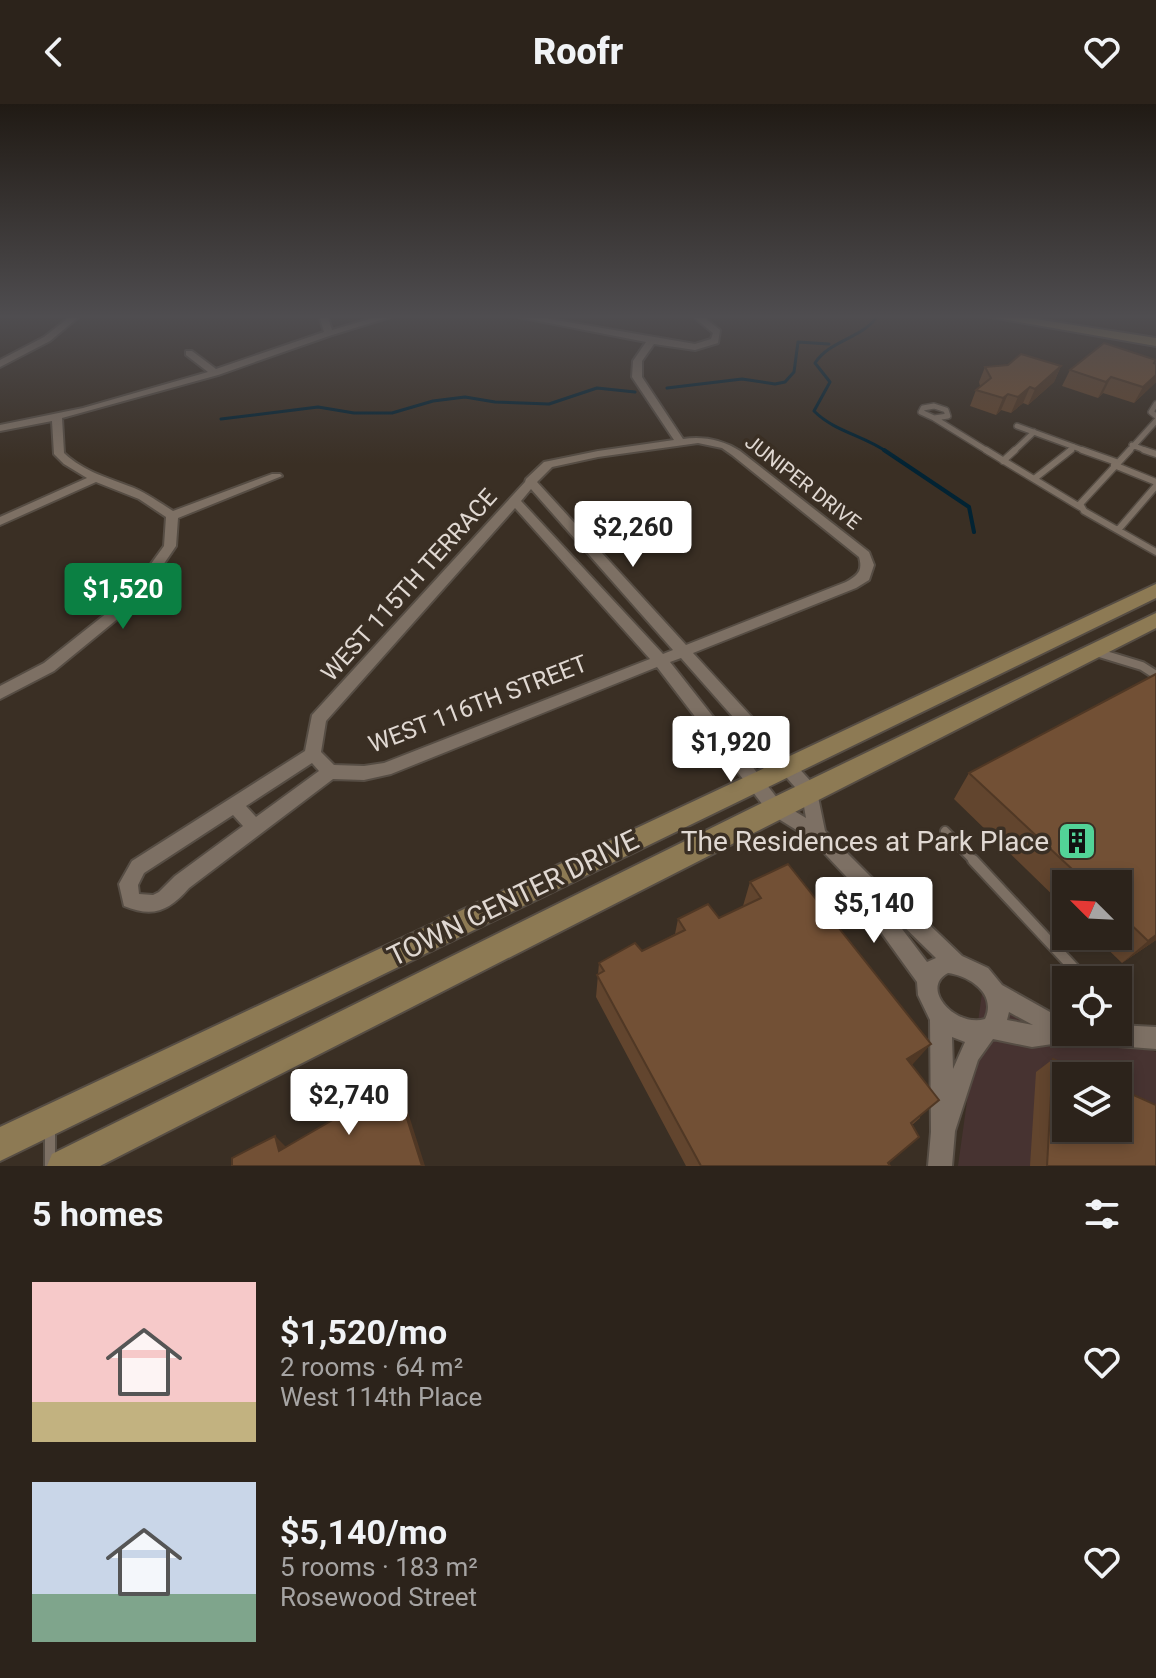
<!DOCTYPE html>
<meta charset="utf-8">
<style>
body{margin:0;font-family:Roboto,sans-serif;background:#382f28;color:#f1f3f6;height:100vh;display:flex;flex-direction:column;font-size:30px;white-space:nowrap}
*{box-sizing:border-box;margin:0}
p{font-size:26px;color:#a6a4a3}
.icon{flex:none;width:44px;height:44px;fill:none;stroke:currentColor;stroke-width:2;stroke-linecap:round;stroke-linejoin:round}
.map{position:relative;height:1062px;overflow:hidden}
.side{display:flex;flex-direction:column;background:#2c231b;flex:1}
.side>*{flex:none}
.needle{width:52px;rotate:294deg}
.fabs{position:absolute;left:1052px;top:766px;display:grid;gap:16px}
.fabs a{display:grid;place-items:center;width:80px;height:80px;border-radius:0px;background:#2c231b;box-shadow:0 4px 12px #0003,0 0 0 2px #48403a;font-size:40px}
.price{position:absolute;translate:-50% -68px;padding:0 18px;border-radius:8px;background:#fff;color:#222;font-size:26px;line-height:52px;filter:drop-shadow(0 2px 4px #0008)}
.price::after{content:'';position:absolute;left:50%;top:48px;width:24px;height:18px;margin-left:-12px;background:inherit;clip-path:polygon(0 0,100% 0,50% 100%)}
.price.active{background:#0b8043;color:#fff}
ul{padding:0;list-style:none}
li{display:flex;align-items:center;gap:24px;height:200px;padding:0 32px}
li span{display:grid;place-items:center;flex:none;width:224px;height:160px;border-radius:0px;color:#555}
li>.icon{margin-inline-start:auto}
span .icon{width:96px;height:96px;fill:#fffc;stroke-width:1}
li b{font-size:34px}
h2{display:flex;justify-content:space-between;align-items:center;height:96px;padding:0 32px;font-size:34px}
header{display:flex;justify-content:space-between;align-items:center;height:104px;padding:0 32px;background:#2c231b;font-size:36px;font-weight:800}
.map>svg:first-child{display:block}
.commercial{fill:#473331;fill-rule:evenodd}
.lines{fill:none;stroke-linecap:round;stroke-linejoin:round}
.stream-far1{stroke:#022333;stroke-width:3}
.stream{stroke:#022333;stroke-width:4}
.lane-far3-casing{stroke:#564d44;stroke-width:8}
.lane-far2-casing{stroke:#564d44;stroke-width:9}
.lane-far1-casing{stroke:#564d44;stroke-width:12}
.lane-casing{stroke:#564d44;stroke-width:14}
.street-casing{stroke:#564d44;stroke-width:4}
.secondary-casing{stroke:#564d44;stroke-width:4}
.lane-far3{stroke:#7d7064;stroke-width:5}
.lane-far2{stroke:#7d7064;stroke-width:6}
.lane-far1{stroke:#7d7064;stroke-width:8}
.lane{stroke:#7d7064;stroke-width:10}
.street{fill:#7d7064;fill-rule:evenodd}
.secondary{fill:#8d7a54;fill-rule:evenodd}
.wall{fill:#62452e}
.shaded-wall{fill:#503825}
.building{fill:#725035;stroke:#503825;stroke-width:2}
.labels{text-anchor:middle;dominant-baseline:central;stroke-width:7;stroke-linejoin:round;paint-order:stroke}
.far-street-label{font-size:20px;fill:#e0d8d2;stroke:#3a2f24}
.street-label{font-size:24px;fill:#e0d8d2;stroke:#3a2f24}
.near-poi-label{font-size:28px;fill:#e0d8d2;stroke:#3a2f24;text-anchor:end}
.near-street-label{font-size:28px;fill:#e0d8d2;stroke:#3a2f24}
</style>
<header><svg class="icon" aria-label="back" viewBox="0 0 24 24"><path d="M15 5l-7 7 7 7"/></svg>Roofr<svg class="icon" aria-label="heart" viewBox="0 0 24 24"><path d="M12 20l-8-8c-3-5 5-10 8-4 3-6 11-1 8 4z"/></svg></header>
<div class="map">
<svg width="1156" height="1062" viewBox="0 0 1156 1062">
<rect width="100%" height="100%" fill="#3a2f24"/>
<!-- commercial -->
<path class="commercial" d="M 983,882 L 1066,913 L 1066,928 L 1105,928 L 1156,948 L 1156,1062 L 958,1062 ZM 1066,972 L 1118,972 L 1118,1024 L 1066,1024 Z"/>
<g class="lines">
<!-- stream-far1 -->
<path class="stream-far1" d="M 878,211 C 863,235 831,235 815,259 L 830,278 L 814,307 C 835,328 863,331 887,348
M 667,284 L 742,275 L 775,280 L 785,278 L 794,268 L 798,238 L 829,240
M 221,315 L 318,303 L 354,309 L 392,309 L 433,297 L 465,293 L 495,298 L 549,300 L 597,284 L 635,288"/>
<!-- stream -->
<path class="stream" d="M 884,346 L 969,403 L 974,428"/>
<defs>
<path id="lane-far3" d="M 1156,300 L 1151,308 L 1156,312
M 934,302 L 946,306 L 948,312 L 934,314 L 921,308 L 923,304 Z
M 934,314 L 989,348
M 1017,322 L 1088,348
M 1132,341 L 1150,348
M 1013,348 L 1034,328
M 1068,348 L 1074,343
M 1128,348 L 1156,317"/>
<path id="lane-far2" d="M 986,346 L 1080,403
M 1082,346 L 1116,358
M 1130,346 L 1080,400 L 1084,407 L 1156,448
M 1144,346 L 1156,350
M 1003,357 L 1015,346
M 1114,361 L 1156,378
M 1034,375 L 1071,346
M 1118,426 L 1156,382"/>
<path id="lane-far1" d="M 1096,548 L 1142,562 L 1156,571
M 945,727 L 975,758"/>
<path id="lane" d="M 973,756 L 1085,876
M 50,1023 L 50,1062"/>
<path id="street" d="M 72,211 L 81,211 L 50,237 L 0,263 L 0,256 L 44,233 Z
M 319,211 L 327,211 L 332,226 L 383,211 L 397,211 L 332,231 L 218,271 L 62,314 L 64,349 C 84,368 109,374 134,384 C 148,390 160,399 173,407 L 272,370 L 280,370 L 282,372 L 178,414 L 176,442 L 137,499 L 54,567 L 0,595 L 0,582 L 44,559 L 127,493 L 164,442 L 166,413 L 139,395 L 96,378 L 0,421 L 0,413 L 87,374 L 64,360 L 54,350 L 52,317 L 0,327 L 0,321 L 83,304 L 208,268 L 186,251 L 186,247 L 192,247 L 216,265 L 324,228 Z
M 508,211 L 527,211 L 695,240 L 711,235 L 713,229 L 691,211 L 701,211 L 720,226 L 718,239 L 695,246 L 654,240 L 642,257 L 642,273 L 683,335 C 703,332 723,336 740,347 L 869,448 L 874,461 L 869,476 L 856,484 L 693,549 L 816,683 L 825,727 L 874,776 L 891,784 L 962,852 L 988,864 L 1002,881 L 1066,917 L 1066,928 L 1118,928 L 1118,921 L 1156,923 L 1156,945 L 1066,938 L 1032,943 L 993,935 L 978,956 L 955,1027 L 952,1062 L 928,1062 L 931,1028 L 930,916 L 918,891 L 917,878 L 865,806 L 859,786 L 811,735 L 769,709 L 657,563 L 391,670 L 364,676 L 333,675 L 189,784 C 169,807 153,814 124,802 L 119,780 L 132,757 L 305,647 L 312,611 L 525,378 L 526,375 L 544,358 L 598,347 L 674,336 L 632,273 L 633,257 L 646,238 ZM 698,339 L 722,344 L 732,351 L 859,453 C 863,467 858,471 846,478 L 686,541 L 537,378 L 552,363 L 598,353 ZM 531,385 L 673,546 L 663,550 L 521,397 ZM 515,404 L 650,555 L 384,659 L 364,662 L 334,661 L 321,648 L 326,617 ZM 681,554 L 802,691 L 806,714 L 781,699 L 670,558 ZM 312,659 L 319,667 L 256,713 L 246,702 ZM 233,711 L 243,722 L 175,772 L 159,788 L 153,791 L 139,790 L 138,781 L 144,769 ZM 890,809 L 936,854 L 927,858 ZM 948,869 C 970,872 997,890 985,915 C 956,924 919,884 948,869 ZM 1009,908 L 1033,921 L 1007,916 ZM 952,933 L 965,938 L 953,965 Z"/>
<path id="secondary" d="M 979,211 L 1009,211 L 1156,234 L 1156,242 Z
M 1156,480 L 1156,494 L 0,1057 L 0,1023 Z
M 1156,509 L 1156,524 L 100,1062 L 47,1062 L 52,1050 L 766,697 Z"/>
</defs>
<!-- lane-far3 casing -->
<use href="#lane-far3" class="lane-far3-casing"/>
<!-- lane-far2 casing -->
<use href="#lane-far2" class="lane-far2-casing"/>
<!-- lane-far1 casing -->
<use href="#lane-far1" class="lane-far1-casing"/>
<!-- lane casing -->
<use href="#lane" class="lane-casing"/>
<!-- street casing -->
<use href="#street" class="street-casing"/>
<!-- secondary casing -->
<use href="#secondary" class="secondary-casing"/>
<!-- lane-far3 -->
<use href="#lane-far3" class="lane-far3"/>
<!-- lane-far2 -->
<use href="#lane-far2" class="lane-far2"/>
<!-- lane-far1 -->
<use href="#lane-far1" class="lane-far1"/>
<!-- lane -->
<use href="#lane" class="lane"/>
<!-- street -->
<use href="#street" class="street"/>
<!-- secondary -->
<use href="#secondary" class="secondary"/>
</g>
<!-- wall -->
<path class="wall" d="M 1156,256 L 1156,278 L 1134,299 L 1103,289 L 1098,294 L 1062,282 L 1070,266 Z
M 1061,262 L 1054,278 L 1028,301 L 1023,299 L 1011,309 L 1001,306 L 996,311 L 970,302 L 976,286 L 980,282 L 979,278 L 985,263 Z
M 1156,570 L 1156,836 L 1122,859 L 1094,832 L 1118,832 L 1118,780 L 1066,780 L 1066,804 L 954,695 L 969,669 Z
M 750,778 L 913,960 L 911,961 L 920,1014 L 912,1021 L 889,1060 L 890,1062 L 686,1062 L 596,893 L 599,859 L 642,847 L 675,830 L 678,815 L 719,814 L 743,802 Z
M 1053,955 L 1156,1062 L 1030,1062 L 1036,968 Z"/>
<!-- shaded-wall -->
<path class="shaded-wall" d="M 1061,262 L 1054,278 L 1028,301 L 1035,285 Z
M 1156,271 L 1156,278 L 1134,299 L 1143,283 Z
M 1111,273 L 1103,289 L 1098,294 L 1106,278 Z
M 1030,283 L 1023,299 L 1011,309 L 1018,293 Z
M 1008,290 L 1001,306 L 996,311 L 1003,294 Z
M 1156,831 L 1156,836 L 1122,859 L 1148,837 Z
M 931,940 L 913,960 L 890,974 L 907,955 Z
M 396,980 L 405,999 L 425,1062 L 422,1062 Z
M 275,1032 L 291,1048 L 279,1047 Z"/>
<!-- building -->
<path class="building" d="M 1104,239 L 1156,256 L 1154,259 L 1156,260 L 1156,271 L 1143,283 L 1111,273 L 1106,278 L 1070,266 Z
M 1021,250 L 1061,262 L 1035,285 L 1030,283 L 1018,293 L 1008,290 L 1003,294 L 976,286 L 991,274 L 985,263 L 1008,261 Z
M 1156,570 L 1156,831 L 1148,837 L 1118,808 L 1118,780 L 1088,780 L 969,669 Z
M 788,760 L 931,940 L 907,955 L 939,996 L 911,1019 L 919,1033 L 888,1059 L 890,1062 L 701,1062 L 597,871 L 604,867 L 599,859 L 635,839 L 642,847 L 685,826 L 678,815 L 708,800 L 719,814 L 761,794 L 750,778 Z
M 1053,955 L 1092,972 L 1066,972 L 1066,1024 L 1118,1024 L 1118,984 L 1156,1001 L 1156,1062 L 1047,1062 Z
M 384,974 L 388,984 L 396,980 L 422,1062 L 232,1062 L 232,1054 L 275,1032 L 279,1047 L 341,1011 L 337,1000 Z"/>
<!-- sky -->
<linearGradient id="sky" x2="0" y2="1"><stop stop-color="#201a14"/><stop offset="0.59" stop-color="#4f4d50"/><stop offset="1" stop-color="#4f4d50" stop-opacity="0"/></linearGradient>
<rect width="1156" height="360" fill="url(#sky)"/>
<!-- icons -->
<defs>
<symbol id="building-square" viewBox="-11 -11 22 22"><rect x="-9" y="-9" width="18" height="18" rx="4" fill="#52d397" stroke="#3a2f24"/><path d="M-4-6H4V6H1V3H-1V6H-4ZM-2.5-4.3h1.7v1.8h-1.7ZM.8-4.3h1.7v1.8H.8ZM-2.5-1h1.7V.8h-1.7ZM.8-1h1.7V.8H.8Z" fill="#111"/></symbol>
</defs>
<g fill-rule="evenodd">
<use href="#building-square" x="1055" y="715" width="44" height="44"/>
</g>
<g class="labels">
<!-- far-street labels -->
<g class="far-street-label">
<text transform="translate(803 378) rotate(38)">JUNIPER DRIVE</text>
</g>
<!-- street labels -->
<g class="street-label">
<text transform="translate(409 481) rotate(-48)">WEST 115TH TERRACE</text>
<text transform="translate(478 600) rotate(-21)">WEST 116TH STREET</text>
</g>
<!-- near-poi labels -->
<g class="near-poi-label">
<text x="1049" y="737">The Residences at Park Place</text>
</g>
<!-- near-street labels -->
<g class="near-street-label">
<text transform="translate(513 794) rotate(-26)">TOWN CENTER DRIVE</text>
</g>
</g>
</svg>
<div class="fabs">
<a><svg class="needle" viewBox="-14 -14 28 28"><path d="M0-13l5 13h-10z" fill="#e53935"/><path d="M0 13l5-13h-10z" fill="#a6a4a3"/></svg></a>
<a><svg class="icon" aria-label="locate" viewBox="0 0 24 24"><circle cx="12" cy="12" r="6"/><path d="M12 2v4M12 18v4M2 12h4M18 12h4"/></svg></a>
<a><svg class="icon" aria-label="layers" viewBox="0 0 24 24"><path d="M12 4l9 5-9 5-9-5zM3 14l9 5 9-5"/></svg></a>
</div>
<b class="price" style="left:633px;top:465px">$2,260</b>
<b class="price active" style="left:123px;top:527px">$1,520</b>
<b class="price" style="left:731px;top:680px">$1,920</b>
<b class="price" style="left:874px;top:841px">$5,140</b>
<b class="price" style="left:349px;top:1033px">$2,740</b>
</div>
<section class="side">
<h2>5 homes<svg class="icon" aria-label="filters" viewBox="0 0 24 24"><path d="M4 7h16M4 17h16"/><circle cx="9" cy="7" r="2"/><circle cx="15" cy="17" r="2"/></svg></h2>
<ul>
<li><span style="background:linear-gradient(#f6c9c9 75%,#c2b280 0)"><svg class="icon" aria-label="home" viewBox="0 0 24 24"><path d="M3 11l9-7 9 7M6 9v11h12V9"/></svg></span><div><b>$1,520/mo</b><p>2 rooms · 64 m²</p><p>West 114th Place</p></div><svg class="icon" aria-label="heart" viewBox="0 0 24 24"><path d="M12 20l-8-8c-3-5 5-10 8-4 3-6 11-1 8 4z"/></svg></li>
<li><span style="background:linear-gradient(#c9d6e8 70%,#7fa58c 0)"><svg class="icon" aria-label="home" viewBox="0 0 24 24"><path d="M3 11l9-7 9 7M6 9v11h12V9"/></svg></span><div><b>$5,140/mo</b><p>5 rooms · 183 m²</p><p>Rosewood Street</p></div><svg class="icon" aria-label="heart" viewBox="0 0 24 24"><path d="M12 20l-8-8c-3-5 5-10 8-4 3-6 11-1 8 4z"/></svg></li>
</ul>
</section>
